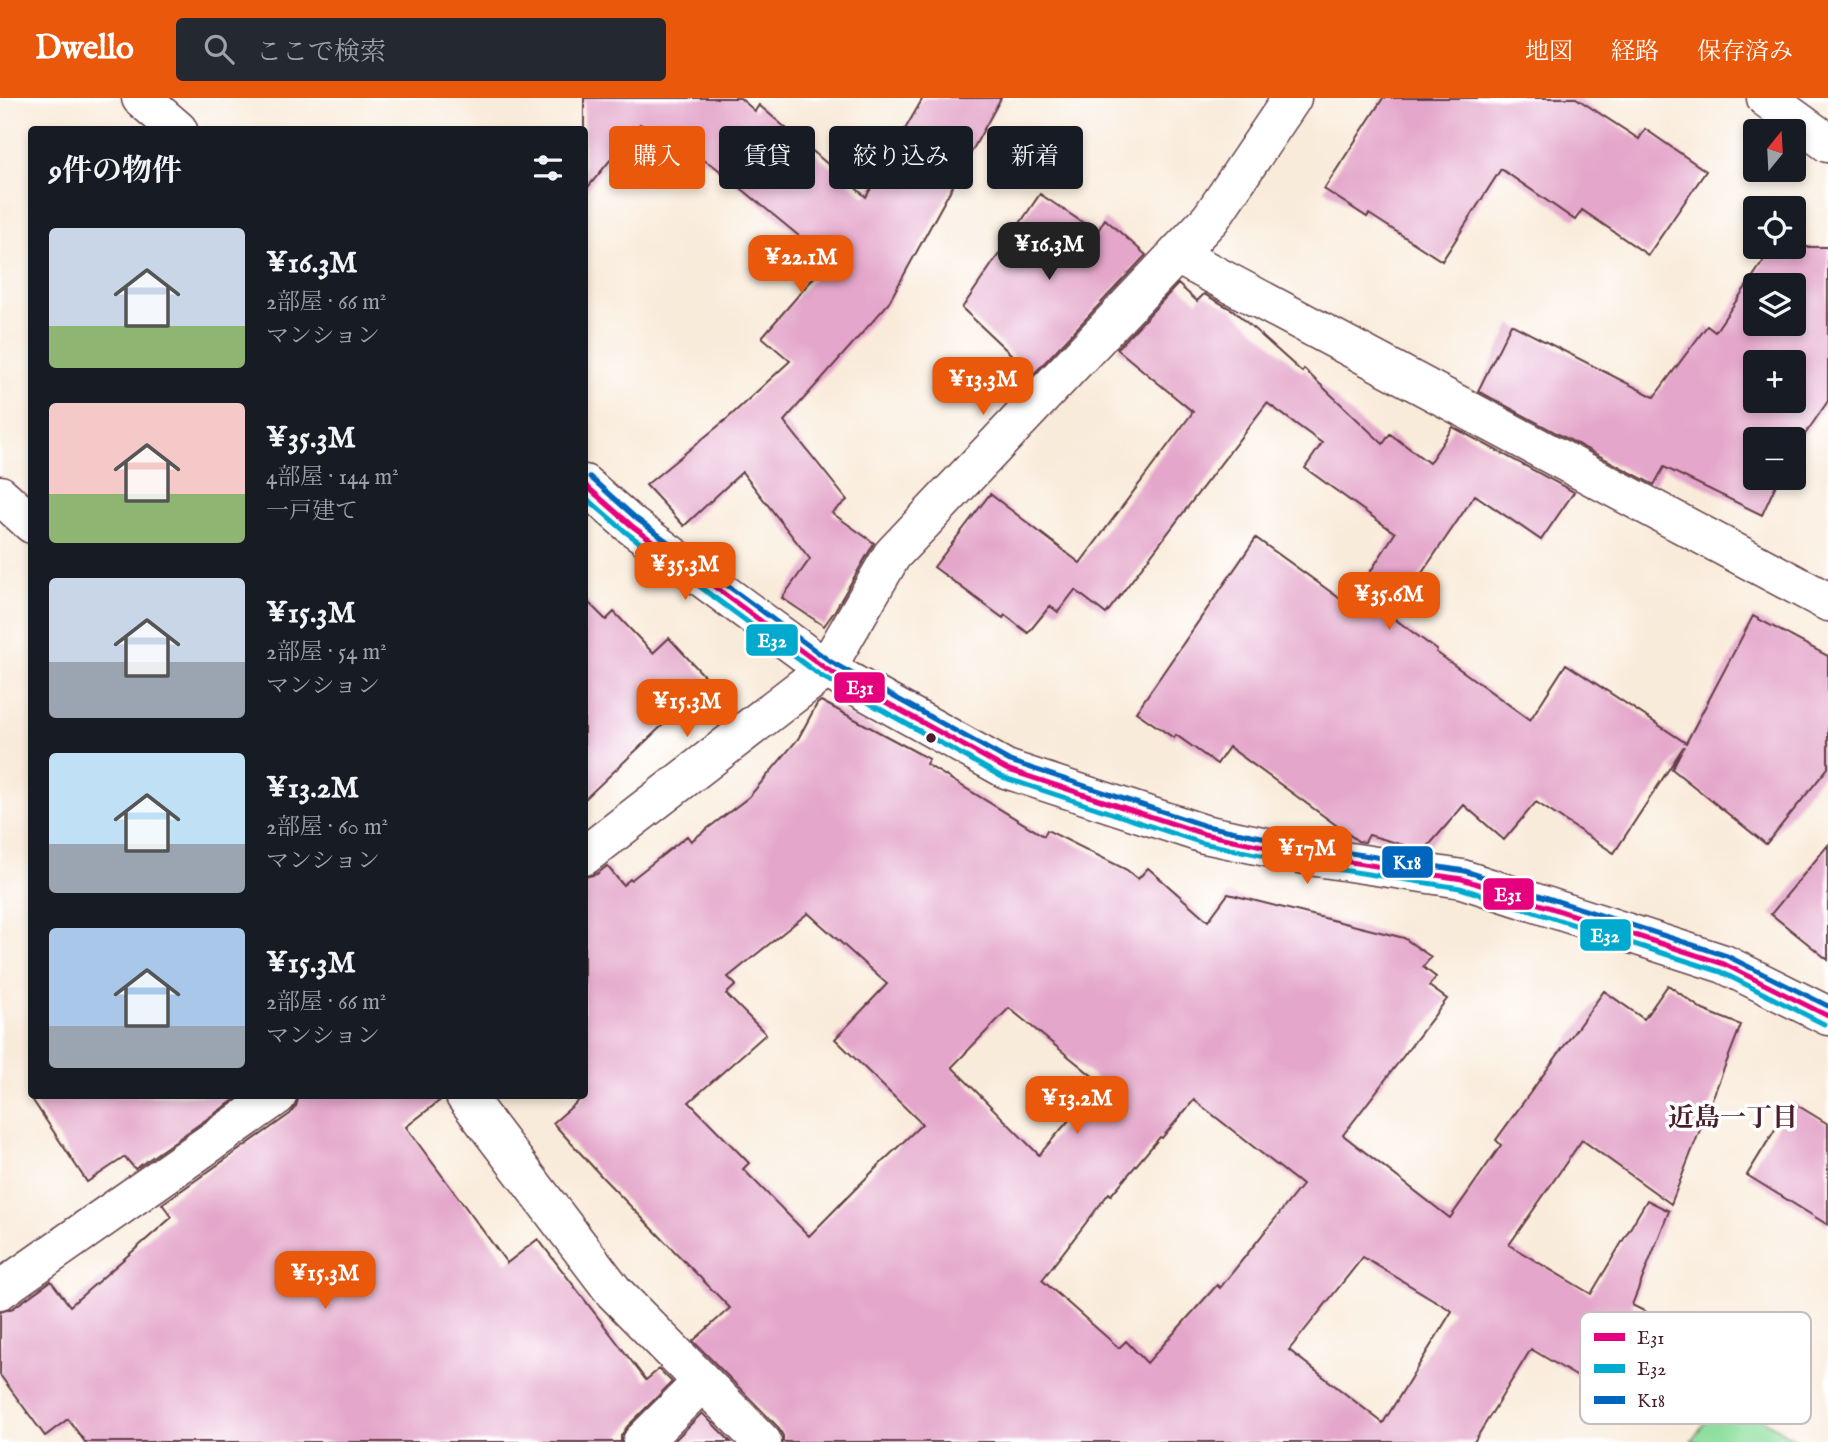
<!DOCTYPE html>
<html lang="ja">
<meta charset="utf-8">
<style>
body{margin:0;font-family:"IM FELL English","Noto Serif JP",serif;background:#242831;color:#f1f3f6;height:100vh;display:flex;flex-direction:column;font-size:26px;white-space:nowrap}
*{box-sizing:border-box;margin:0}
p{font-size:23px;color:#9ea1a6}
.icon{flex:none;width:38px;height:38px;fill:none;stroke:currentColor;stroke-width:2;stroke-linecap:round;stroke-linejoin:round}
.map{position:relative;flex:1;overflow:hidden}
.sheet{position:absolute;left:28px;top:28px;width:560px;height:973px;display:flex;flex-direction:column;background:#171b24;border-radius:7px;box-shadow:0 4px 10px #0003}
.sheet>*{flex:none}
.guide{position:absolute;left:609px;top:28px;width:665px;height:63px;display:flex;gap:14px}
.needle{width:46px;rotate:18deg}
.fabs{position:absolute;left:1743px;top:21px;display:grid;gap:14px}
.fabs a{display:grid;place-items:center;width:63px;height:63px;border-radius:7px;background:#171b24;box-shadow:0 4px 10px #0003;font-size:35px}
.price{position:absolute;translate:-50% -60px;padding:0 16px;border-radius:14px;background:#ea580c;color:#fff;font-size:23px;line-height:46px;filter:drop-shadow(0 2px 4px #0008)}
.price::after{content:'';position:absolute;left:50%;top:42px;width:21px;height:16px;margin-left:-10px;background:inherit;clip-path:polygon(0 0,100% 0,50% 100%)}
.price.current{background:#222;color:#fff}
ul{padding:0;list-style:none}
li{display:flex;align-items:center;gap:21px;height:175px;padding:0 21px}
li span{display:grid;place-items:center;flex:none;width:196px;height:140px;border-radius:7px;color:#555}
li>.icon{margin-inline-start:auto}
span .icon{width:84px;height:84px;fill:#fffc;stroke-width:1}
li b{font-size:30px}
h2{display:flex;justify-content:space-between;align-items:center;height:84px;padding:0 21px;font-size:30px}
.pill{padding:0 24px;border-radius:7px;background:#171b24;box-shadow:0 4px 10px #0003;font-size:24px;line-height:63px}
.pill.current{background:#ea580c;color:#fff}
header{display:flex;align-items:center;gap:42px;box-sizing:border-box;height:98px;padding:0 35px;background:#ea580c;color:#fff}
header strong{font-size:33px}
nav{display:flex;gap:38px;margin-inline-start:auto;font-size:24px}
.search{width:490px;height:63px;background:#242831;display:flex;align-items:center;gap:18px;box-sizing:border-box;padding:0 24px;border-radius:7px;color:#9ea1a6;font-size:26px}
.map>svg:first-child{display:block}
.green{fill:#8edf9f;stroke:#6c7f65;stroke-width:2}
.building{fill:#e4a6ca;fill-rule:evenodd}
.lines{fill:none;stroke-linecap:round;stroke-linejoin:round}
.minor-casing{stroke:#643e45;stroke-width:41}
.tertiary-casing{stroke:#643e45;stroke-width:41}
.minor{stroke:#fff;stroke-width:38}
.tertiary{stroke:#fff;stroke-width:38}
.bus-1-casing{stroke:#fff;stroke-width:10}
.bus-2-casing{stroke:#fff;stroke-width:10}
.bus-3-casing{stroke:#fff;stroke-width:10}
.bus-1{stroke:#e5007d;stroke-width:5}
.bus-2{stroke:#00a9ce;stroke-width:5}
.bus-3{stroke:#0065bd;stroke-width:5}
.bus-dot{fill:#4a1f2b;stroke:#fff;stroke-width:2.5}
.labels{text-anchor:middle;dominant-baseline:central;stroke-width:7;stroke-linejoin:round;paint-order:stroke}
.neighbourhood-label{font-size:26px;font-weight:bold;fill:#4a1f2b;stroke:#fff}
.key{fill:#fff;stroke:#c9bcbf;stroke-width:2}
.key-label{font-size:19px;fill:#4a1f2b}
.line-badge{stroke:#fff;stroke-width:2.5}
.badge-label{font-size:19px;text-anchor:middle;font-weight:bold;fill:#fff}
</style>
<header>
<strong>Dwello</strong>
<div class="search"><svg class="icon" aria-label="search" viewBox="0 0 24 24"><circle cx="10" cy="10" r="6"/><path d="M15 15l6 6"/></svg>ここで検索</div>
<nav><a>地図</a><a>経路</a><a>保存済み</a></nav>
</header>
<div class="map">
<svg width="1828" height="1344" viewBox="0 0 1828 1344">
<rect width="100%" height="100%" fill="#fff"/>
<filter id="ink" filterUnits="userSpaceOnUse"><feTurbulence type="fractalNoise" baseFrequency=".0143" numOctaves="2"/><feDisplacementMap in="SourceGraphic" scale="14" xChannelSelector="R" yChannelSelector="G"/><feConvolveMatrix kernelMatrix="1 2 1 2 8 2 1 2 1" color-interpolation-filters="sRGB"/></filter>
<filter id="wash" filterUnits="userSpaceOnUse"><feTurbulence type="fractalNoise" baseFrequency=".00686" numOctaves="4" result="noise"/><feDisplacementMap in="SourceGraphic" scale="28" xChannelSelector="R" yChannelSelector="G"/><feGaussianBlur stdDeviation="1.57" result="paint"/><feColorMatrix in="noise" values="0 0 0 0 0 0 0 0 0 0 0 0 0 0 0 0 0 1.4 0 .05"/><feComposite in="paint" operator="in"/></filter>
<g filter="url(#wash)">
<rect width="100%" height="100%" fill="#f9ebda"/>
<!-- green -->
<path class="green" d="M 1724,1297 L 1799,1344 L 1691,1344 Z"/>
<g id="blocks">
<!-- building -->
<path class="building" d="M 584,0 L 740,0 L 755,13 L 759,7 L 866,99 L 923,0 L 1001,0 L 888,206 L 784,323 L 847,402 L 832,415 L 874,445 L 834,514 L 824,528 L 782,500 L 810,461 L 742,374 L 684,428 L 646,387 L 728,320 L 790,263 L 762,239 L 823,169 L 821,167 L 827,161 L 714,68 L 640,26 L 584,94 Z
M 1383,0 L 1576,0 L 1639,41 L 1645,31 L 1706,73 L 1648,157 L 1582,112 L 1575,122 L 1501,71 L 1442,163 L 1369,116 L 1367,119 L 1324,91 Z
M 1040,96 L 1097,134 L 1105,121 L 1146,157 L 1033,277 L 962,210 Z
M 1773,149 L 1828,149 L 1828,303 L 1795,351 L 1794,341 L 1755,341 L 1755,380 L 1779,380 L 1762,417 L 1664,369 L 1654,387 L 1478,293 L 1511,226 L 1654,299 L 1707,228 L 1715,234 ZM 1755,187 L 1794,187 L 1794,226 L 1755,226 ZM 1755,264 L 1794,264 L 1794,303 L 1755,303 Z
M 1178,186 L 1197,203 L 1204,196 L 1233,212 L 1302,274 L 1304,271 L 1383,346 L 1390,336 L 1429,365 L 1453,329 L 1574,394 L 1541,442 L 1475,397 L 1392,519 L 1437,552 L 1436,554 L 1530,622 L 1566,566 L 1686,645 L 1753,518 L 1828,558 L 1828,670 L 1766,746 L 1672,671 L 1684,648 L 1614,755 L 1536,704 L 1504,742 L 1464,707 L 1424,753 L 1369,737 L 1365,744 L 1358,743 L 1229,649 L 1217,666 L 1176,637 L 1174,640 L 1136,614 L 1256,440 L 1349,507 L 1395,435 L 1305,370 L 1322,345 L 1267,305 L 1106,516 L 1075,492 L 1058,514 L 1050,508 L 1028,535 L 1005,517 L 1003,520 L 934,469 L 990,396 L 1080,465 L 1193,314 L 1117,251 Z
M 584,500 L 606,522 L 614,514 L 653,555 L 669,540 L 709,583 L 584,702 Z
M 821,603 L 929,661 L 926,666 L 1044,738 L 1047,732 L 1127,772 L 1138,781 L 1148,770 L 1208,823 L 1228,796 L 1404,840 L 1431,859 L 1423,869 L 1436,879 L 1429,888 L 1447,901 L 1343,1037 L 1450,1120 L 1501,1047 L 1496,1042 L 1604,893 L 1644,921 L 1668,887 L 1703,912 L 1741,927 L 1671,1106 L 1582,1042 L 1509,1147 L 1591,1196 L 1647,1102 L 1669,1113 L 1632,1207 L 1648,1215 L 1641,1226 L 1658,1236 L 1647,1255 L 1682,1279 L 1653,1324 L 1531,1251 L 1474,1344 L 783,1344 L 783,1338 L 778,1329 L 693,1243 L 730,1210 L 603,1080 L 553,1025 L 584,998 L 584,779 L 597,776 L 607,768 L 623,787 L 630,781 L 631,782 L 687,738 L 691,743 L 749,699 L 798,641 L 817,606 ZM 808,815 L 887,886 L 835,941 L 922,1026 L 877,1069 L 809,1138 L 743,1071 L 749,1065 L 689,1004 L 766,936 L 726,896 L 736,887 L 728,879 ZM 1009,910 L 1101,985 L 1039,1057 L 952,969 ZM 1194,1002 L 1302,1087 L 1220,1190 L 1217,1187 L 1147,1265 L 1126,1243 L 1119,1250 L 1042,1182 L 1109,1095 L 1111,1097 L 1160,1039 L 1162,1040 ZM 1363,1159 L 1452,1213 L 1383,1325 L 1289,1252 Z
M 1828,747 L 1828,862 L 1771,816 Z
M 30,998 L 240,998 L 135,1071 L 125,1059 L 87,1084 Z
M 299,998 L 444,998 L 443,1000 L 406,1029 L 507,1165 L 538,1141 L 646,1282 L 659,1271 L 672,1284 L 627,1329 L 621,1338 L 621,1344 L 85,1344 L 68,1321 L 45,1338 L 0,1277 L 0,1214 L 13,1210 L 51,1183 L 70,1208 L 172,1119 L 162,1106 L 290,1016 L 296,1008 Z
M 1792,1004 L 1828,1026 L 1828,1127 L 1747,1077 Z
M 702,1315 L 731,1344 L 673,1344 Z"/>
</g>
</g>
<g filter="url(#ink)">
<use href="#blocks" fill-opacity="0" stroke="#643e45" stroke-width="2"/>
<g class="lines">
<defs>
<path id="minor" d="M 141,0 L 178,32
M 1766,0 L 1828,45
M 1177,157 L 1828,504
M 584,386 L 632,428 L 826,571 L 1006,671 L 1204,736 L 1310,758 L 1462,781 L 1724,866 L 1828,918
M 0,397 L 32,426
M 584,758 L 826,571 L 892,457 L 1211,120
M 465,998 L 614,1194 L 762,1344
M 0,1192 L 277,998
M 642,1344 L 702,1284"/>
<path id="tertiary" d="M 1211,120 L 1292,0"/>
</defs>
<!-- minor casing -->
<use href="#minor" class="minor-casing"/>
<!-- tertiary casing -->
<use href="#tertiary" class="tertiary-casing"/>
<!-- minor -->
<use href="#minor" class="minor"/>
<!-- tertiary -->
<use href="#tertiary" class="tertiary"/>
<defs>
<path id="bus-1" d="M 584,386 L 632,428 L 826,571 L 1006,671 L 1204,736 L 1310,758 L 1462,781 L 1724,866 L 1828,918"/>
<path id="bus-2" d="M 584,398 L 627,435 L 821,578 L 1002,679 L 1202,745 L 1309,767 L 1460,790 L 1721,874 L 1824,926"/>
<path id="bus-3" d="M 590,379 L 637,421 L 831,564 L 1010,663 L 1206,728 L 1312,749 L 1465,773 L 1727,858 L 1828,908"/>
</defs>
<!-- bus-1 casing -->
<use href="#bus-1" class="bus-1-casing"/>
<!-- bus-2 casing -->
<use href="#bus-2" class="bus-2-casing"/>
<!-- bus-3 casing -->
<use href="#bus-3" class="bus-3-casing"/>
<!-- bus-1 -->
<use href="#bus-1" class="bus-1"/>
<!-- bus-2 -->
<use href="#bus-2" class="bus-2"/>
<!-- bus-3 -->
<use href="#bus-3" class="bus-3"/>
</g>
</g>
<!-- markers -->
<circle class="bus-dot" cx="931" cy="640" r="6"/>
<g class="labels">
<!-- neighbourhood labels -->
<g class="neighbourhood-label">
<text x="1733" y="1020">近島一丁目</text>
</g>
</g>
<!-- legend -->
<rect x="1580" y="1214" width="231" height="112" rx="10" class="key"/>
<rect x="1594" y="1235" width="31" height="8" fill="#e5007d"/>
<rect x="1594" y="1266" width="31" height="9" fill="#00a9ce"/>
<rect x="1594" y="1298" width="31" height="8" fill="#0065bd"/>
<g class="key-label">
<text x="1637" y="1246">E31</text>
<text x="1637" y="1277">E32</text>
<text x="1637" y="1309">K18</text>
</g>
<g class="line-badge">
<rect x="745" y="525" width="54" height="34" rx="7" fill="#00a9ce"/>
<rect x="833" y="573" width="53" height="33" rx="7" fill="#e5007d"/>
<rect x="1381" y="747" width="53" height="34" rx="7" fill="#0065bd"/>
<rect x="1482" y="779" width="53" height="34" rx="7" fill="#e5007d"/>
<rect x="1579" y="820" width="53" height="34" rx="7" fill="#00a9ce"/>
</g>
<g class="badge-label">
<text x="772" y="549">E32</text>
<text x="860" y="596">E31</text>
<text x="1407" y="771">K18</text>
<text x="1508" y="803">E31</text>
<text x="1605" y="844">E32</text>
</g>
</svg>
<div class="fabs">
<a><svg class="needle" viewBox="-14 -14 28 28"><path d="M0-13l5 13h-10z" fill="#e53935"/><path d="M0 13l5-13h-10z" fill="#9ea1a6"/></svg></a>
<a><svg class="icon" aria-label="locate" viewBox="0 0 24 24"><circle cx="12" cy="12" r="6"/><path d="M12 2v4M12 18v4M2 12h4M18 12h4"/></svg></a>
<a><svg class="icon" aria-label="layers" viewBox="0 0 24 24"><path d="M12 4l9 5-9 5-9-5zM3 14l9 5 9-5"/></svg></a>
<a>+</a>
<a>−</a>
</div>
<b class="price current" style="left:1049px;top:184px">¥16.3M</b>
<b class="price" style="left:801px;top:197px">¥22.1M</b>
<b class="price" style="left:983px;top:319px">¥13.3M</b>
<b class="price" style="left:685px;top:504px">¥35.3M</b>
<b class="price" style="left:1389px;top:534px">¥35.6M</b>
<b class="price" style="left:687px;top:641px">¥15.3M</b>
<b class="price" style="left:1307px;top:788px">¥17M</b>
<b class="price" style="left:1077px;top:1038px">¥13.2M</b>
<b class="price" style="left:325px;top:1213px">¥15.3M</b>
<div class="guide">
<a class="pill current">購入</a>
<a class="pill">賃貸</a>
<a class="pill">絞り込み</a>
<a class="pill">新着</a>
</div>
<section class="sheet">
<h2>9件の物件<svg class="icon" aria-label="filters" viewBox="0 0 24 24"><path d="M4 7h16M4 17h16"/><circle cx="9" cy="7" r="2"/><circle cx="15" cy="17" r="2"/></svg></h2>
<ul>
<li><span style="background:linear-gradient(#c9d6e8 70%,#8fb573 0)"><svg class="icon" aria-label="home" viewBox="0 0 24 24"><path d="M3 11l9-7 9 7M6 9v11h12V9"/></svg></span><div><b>¥16.3M</b><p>2部屋 · 66 m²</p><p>マンション</p></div></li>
<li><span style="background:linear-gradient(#f6c9c9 65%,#8fb573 0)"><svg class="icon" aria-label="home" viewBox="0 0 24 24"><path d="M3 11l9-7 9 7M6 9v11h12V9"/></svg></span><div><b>¥35.3M</b><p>4部屋 · 144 m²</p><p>一戸建て</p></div></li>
<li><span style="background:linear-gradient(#c9d6e8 60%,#9aa5b1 0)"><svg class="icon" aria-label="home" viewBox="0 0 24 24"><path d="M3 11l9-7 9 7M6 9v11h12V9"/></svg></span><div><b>¥15.3M</b><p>2部屋 · 54 m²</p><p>マンション</p></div></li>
<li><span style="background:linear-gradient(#bfe0f5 65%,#9aa5b1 0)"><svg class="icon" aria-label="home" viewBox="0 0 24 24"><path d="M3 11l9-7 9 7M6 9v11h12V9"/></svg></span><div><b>¥13.2M</b><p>2部屋 · 60 m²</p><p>マンション</p></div></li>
<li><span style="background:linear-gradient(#a9c7e8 70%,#9aa5b1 0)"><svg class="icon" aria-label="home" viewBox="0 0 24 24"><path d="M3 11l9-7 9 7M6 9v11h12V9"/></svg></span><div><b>¥15.3M</b><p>2部屋 · 66 m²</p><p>マンション</p></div></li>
</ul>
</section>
</div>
